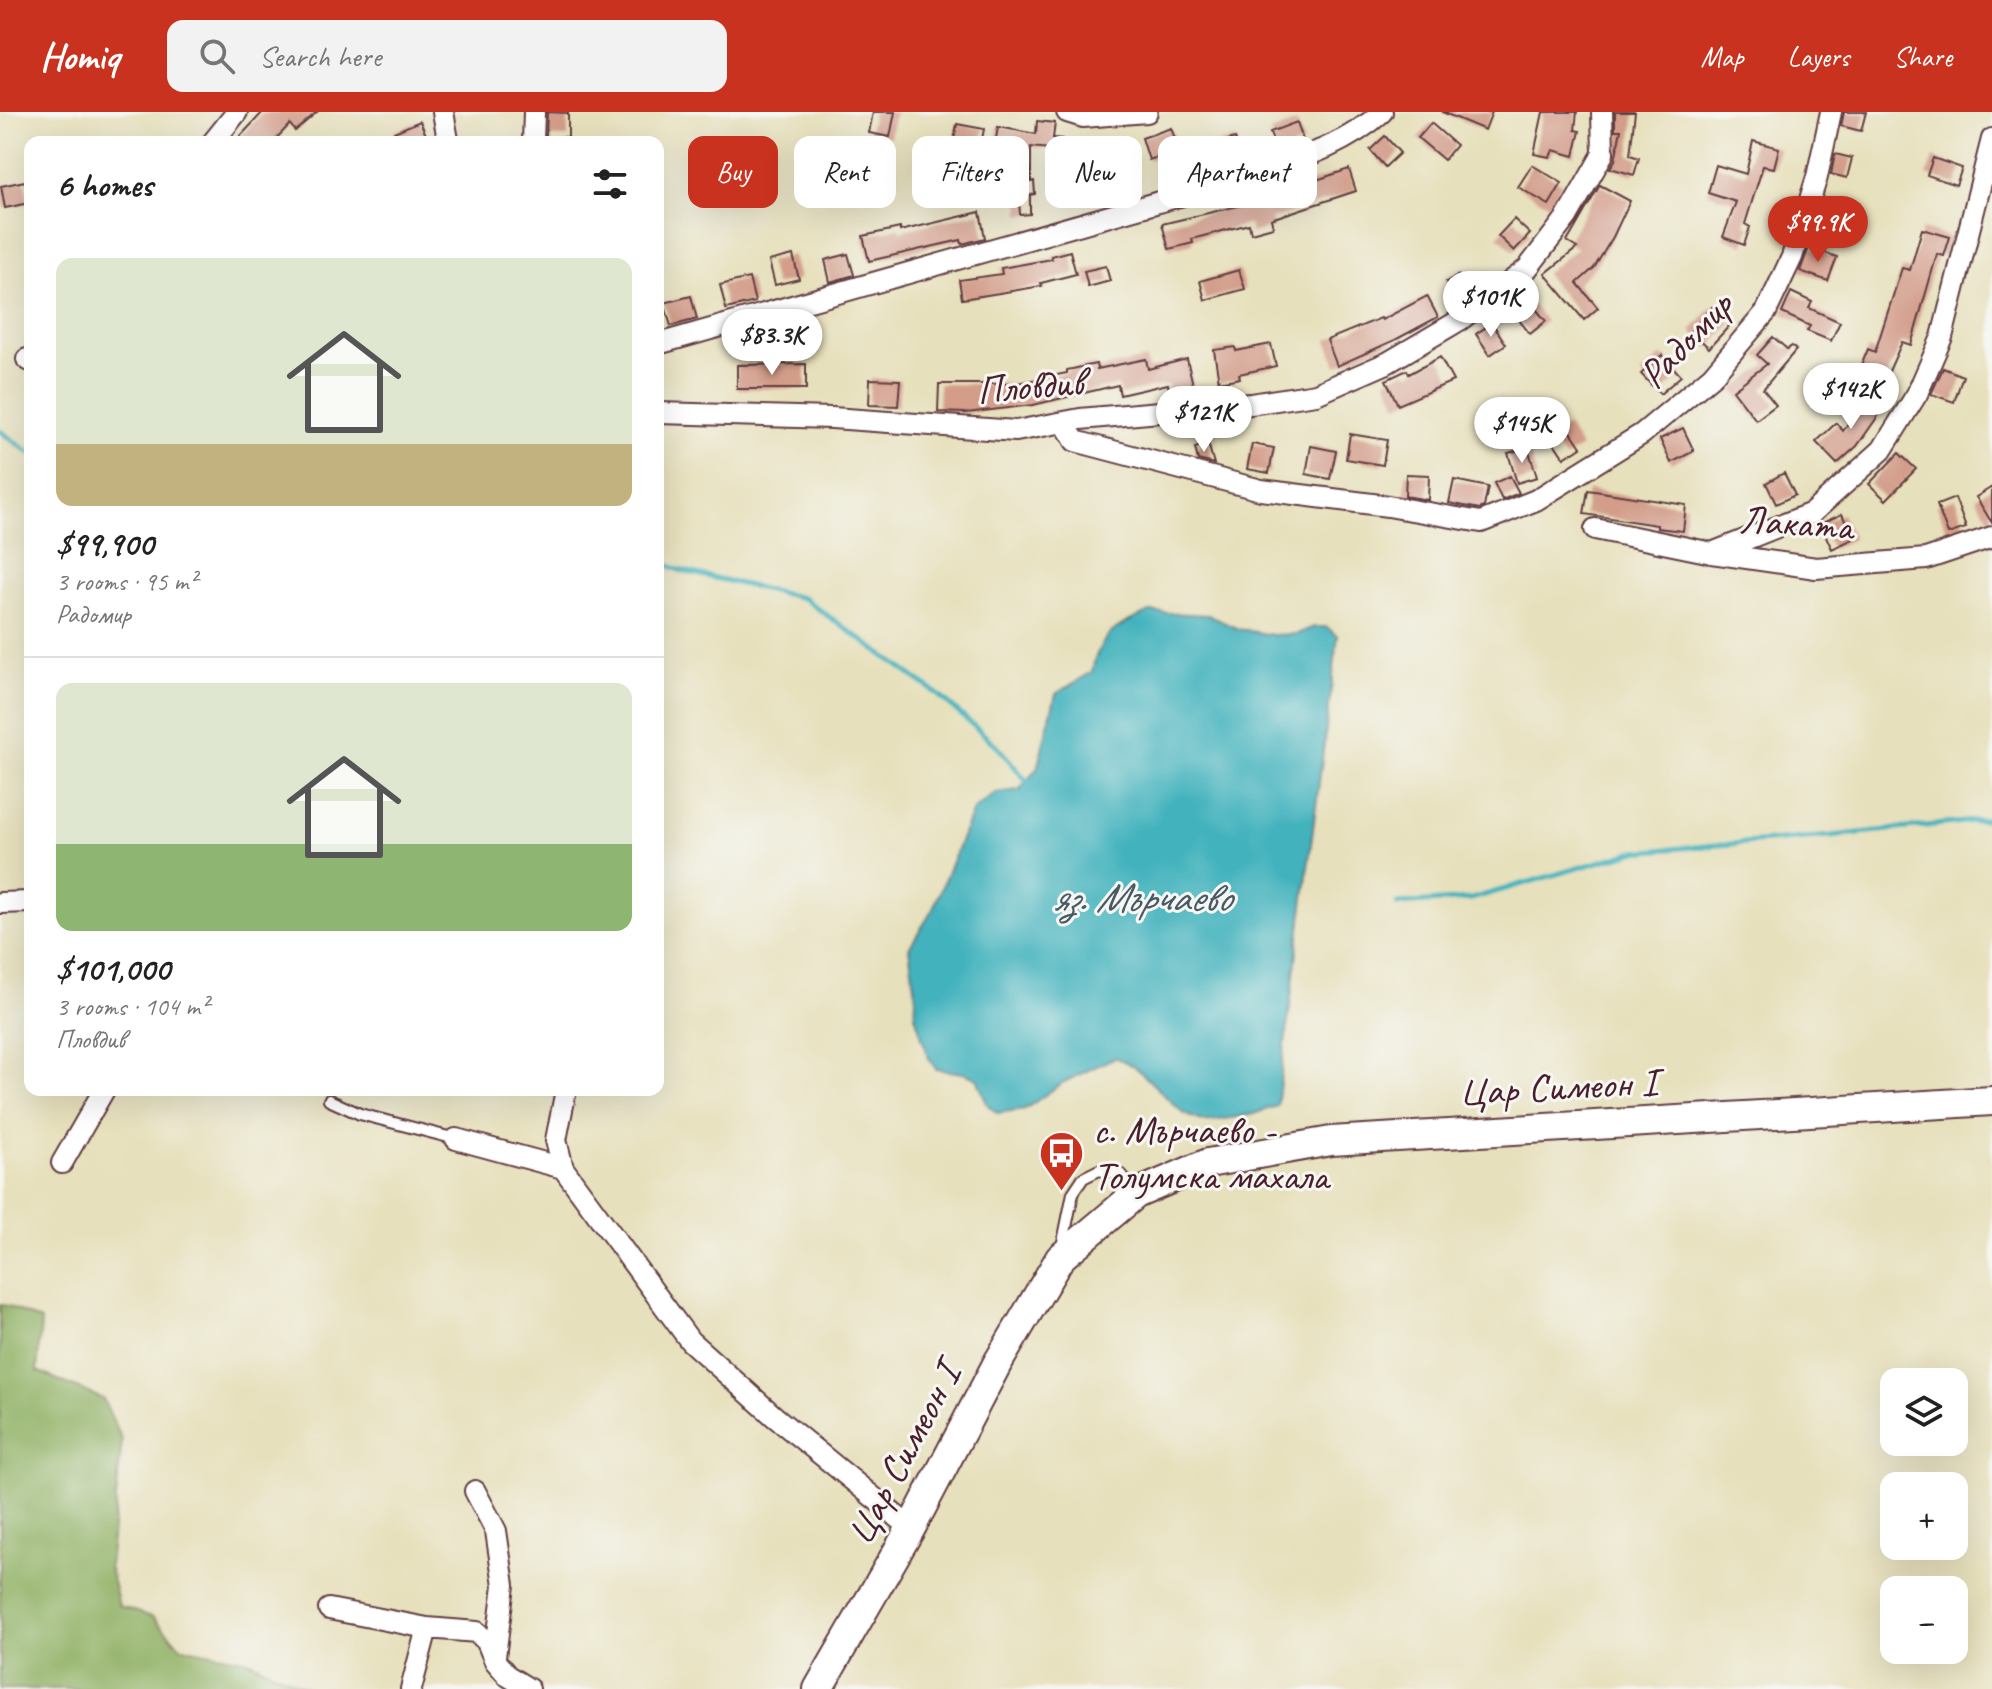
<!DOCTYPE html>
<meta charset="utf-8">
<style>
body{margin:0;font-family:Caveat,sans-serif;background:#f2f2f2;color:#222;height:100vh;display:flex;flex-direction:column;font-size:30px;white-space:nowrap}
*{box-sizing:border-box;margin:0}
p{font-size:26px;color:#767676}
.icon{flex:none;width:44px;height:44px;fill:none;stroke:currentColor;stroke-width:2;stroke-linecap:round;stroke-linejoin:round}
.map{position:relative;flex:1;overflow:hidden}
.drawer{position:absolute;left:24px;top:24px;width:640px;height:960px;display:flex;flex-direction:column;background:#fff;border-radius:16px;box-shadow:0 8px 32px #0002}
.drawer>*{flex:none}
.top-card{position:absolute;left:688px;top:24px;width:760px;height:72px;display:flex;gap:16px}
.tools{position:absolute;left:1880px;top:1256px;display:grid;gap:16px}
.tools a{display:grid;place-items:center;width:88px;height:88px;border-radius:16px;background:#fff;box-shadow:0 8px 32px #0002;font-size:40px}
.price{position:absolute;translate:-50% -68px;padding:0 18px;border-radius:28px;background:#fff;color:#222;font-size:26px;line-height:52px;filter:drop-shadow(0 2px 4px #0008)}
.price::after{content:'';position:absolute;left:50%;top:48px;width:24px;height:18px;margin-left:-12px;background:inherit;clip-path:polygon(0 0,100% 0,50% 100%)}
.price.selected{background:#c8321e;color:#fff}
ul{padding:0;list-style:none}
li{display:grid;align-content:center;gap:16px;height:424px;padding:0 32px}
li+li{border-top:2px solid #e0e0e0}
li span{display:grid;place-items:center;height:248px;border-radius:16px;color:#555}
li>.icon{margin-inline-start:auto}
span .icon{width:144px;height:144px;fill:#fffc;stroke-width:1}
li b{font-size:34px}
h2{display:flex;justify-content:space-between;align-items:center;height:96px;padding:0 32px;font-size:34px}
.tag{padding:0 28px;border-radius:16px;background:#fff;box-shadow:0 8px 32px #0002;font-size:28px;line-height:72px}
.tag.selected{background:#c8321e;color:#fff}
header{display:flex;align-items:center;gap:48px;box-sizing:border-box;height:112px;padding:0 40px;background:#c8321e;color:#fff}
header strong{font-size:38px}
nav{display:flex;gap:44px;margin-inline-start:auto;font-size:28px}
.search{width:560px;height:72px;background:#f2f2f2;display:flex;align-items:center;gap:20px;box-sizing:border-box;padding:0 28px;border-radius:16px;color:#767676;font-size:30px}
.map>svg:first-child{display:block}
.forest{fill:#8fb063;stroke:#6c6847;stroke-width:2}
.water{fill:#43b2bd;stroke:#466874;stroke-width:2}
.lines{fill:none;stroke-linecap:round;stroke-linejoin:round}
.stream{stroke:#43b2bd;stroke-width:5}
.building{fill:#d39d8a}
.lane-casing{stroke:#623c41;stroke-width:14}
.street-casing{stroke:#623c41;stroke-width:24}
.secondary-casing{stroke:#623c41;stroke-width:32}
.lane{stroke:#fff;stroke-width:10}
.street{stroke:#fff;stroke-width:20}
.secondary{stroke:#fff;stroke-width:28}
.labels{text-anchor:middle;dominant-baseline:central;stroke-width:6;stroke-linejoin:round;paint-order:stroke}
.street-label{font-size:40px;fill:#4a1f2b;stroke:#f6f6f2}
.poi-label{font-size:40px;fill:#4a1f2b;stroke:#f6f6f2;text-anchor:start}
.water-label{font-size:42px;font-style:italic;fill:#475a65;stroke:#f6f6f2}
</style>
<header>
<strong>Homiq</strong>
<div class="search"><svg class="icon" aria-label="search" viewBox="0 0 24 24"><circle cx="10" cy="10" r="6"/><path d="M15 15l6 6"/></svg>Search here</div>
<nav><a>Map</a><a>Layers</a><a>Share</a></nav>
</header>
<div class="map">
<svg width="1992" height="1577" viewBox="0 0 1992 1577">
<rect width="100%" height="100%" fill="#f6f6f2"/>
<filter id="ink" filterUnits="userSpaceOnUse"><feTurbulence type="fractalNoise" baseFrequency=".0125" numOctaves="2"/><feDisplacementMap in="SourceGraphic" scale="16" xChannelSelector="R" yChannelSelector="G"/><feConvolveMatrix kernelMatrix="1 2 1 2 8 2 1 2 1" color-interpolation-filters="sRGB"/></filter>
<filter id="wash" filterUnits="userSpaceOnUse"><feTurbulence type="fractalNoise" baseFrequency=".006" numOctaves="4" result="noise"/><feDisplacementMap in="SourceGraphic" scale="32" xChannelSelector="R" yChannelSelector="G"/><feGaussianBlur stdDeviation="1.8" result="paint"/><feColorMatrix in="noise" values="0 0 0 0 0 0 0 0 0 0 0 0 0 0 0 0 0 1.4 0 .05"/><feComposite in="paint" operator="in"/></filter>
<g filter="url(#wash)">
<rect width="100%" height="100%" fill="#e7e0bc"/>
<!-- forest -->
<path class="forest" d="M 0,1193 L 8,1194 L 41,1209 L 37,1259 L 103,1287 L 122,1328 L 109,1454 L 119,1494 L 153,1505 L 181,1535 L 248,1548 L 310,1577 L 0,1577 Z"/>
<!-- water -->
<path class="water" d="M 1150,500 L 1208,503 L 1238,517 L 1273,523 L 1297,522 L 1314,515 L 1326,515 L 1338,524 L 1277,994 L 1250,1003 L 1205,1010 L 1184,1002 L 1134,954 L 1115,945 L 1062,971 L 1025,997 L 997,1001 L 987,992 L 977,966 L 963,961 L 936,957 L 928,944 L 915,903 L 916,886 L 909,836 L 932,799 L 973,698 L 996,681 L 1019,678 L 1037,657 L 1056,582 L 1092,560 C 1099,522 1117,514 1150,500 Z"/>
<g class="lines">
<!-- stream -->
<path class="stream" d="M 0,319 L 30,341
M 658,449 L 679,458 L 803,486 L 936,581 L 998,635 L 1031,674
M 1397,792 L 1471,787 L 1633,740 L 1831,724 L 1992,707"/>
</g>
<g id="blocks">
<!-- building -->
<path class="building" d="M 263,0 L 317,0 L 295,19 L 290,12 L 273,30 L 235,30 Z
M 547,0 L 568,1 L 568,25 L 546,25 Z
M 873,0 L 895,0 L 890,25 L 869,21 Z
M 1442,0 L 1492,0 L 1485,18 Z
M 1543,0 L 1577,0 L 1575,18 L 1580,19 L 1574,44 L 1553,38 L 1550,45 L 1534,42 Z
M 1615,0 L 1635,0 L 1630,43 L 1639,46 L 1634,63 L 1610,56 L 1615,48 L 1621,18 L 1615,18 Z
M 1844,0 L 1866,0 L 1861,19 L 1841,14 Z
M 420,9 L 429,30 L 398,30 L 394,20 Z
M 1037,9 L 1055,11 L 1053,26 L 1062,27 L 1060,38 L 1031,35 L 1031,70 L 1034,69 L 1035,82 L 1030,83 L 1030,102 L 1020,103 L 1017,55 L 1014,55 L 1015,36 L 995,32 L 998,15 L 1036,22 Z
M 1297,10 L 1304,31 L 1277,41 L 1270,20 Z
M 1431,11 L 1456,33 L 1444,48 L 1418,26 Z
M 957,12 L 984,17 L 978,48 L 951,43 Z
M 1171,16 L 1179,38 L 1149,48 L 1142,26 Z
M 1385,24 L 1400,41 L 1385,55 L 1370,38 Z
M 1235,26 L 1242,52 L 1222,59 L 1215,32 Z
M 1753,29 L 1779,36 L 1774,56 L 1763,54 L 1745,112 L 1750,115 L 1744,133 L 1723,125 L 1736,90 L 1708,81 L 1716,53 L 1746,62 Z
M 1091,39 L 1091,68 L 1062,68 L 1061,40 Z
M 1835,42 L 1852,46 L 1847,66 L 1831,62 Z
M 1933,46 L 1962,56 L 1956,73 L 1927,63 Z
M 1532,53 L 1562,71 L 1549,93 L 1518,75 Z
M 1349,57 L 1356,79 L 1271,107 L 1273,115 L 1251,121 L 1249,112 L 1192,127 L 1193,131 L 1169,137 L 1162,112 L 1288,82 L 1287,78 Z
M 25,69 L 29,91 L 5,96 L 1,74 Z
M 1600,73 L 1630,89 L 1613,125 L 1594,156 L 1577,171 L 1598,196 L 1584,208 L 1545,162 L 1577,136 L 1567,130 Z
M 1823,88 L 1843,93 L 1836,117 L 1816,112 Z
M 980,100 L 985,126 L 962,132 L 961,128 L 869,149 L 863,124 L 900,116 L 900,119 Z
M 1514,107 L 1530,122 L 1514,139 L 1498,124 Z
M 1922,117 L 1950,125 L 1944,144 L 1937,142 L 1911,233 L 1902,230 L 1881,277 L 1856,266 L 1868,237 L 1875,240 L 1902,156 L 1910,158 Z
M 1809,135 L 1837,145 L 1828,169 L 1800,159 Z
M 1070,139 L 1076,162 L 1041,171 L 1042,174 L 962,187 L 959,168 L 1002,162 L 1001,156 L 1052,147 L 1051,144 Z
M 848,142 L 854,163 L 830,170 L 825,148 Z
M 793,143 L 799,167 L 775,173 L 769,149 Z
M 1106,154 L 1110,169 L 1088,175 L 1084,159 Z
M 1239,158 L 1245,177 L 1205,188 L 1200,169 Z
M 1458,163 L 1472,183 L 1460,190 L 1446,170 Z
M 749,166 L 755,190 L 726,197 L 720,173 Z
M 1791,180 L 1812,190 L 1809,196 L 1840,210 L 1831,229 L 1807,219 L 1810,214 L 1782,201 Z
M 691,184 L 697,207 L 671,214 L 664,191 Z
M 1427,184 L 1438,205 L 1395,228 L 1337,254 L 1327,228 L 1381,206 L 1382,208 Z
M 1531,191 L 1546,209 L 1530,222 L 1516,204 Z
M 1712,195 L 1731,212 L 1709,236 L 1691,219 Z
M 1492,211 L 1506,232 L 1490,243 L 1476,222 Z
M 1773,225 L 1787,237 L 1792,234 L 1796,238 L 1763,277 L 1776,293 L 1756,308 L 1733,278 L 1767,252 L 1757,243 Z
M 1271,232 L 1276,254 L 1239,262 L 1240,266 L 1219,270 L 1214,238 L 1235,235 L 1236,239 Z
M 1662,243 L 1681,264 L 1660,282 L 1641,262 Z
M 1440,245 L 1453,269 L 1398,293 L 1386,268 L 1407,258 L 1409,262 Z
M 1146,247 L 1148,257 L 1187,247 L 1193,273 L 1169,279 L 1168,272 L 1120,283 L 1118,273 L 1033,293 L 966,301 L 938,300 L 939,272 L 1013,272 L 1067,261 L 1067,258 L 1096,252 L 1097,257 Z
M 806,252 L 806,277 L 737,277 L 737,253 Z
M 1943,256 L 1963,264 L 1954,290 L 1931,282 Z
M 870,267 L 900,268 L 898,294 L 869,293 Z
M 1869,283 L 1885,294 L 1857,334 L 1837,352 L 1816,330 L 1836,311 L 1843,319 Z
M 1567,314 L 1581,335 L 1564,346 L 1550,325 Z
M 1683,316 L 1694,339 L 1671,351 L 1660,327 Z
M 1350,322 L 1387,328 L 1383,353 L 1346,347 Z
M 1208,331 L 1214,352 L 1198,348 L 1195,336 Z
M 1252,332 L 1274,336 L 1269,361 L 1247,357 Z
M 1311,334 L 1336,339 L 1330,367 L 1306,362 Z
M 1528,336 L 1537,365 L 1517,371 L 1508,341 Z
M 1899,341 L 1916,357 L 1886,388 L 1869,372 Z
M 1784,361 L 1795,383 L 1776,392 L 1766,371 Z
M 1406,362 L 1429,363 L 1428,388 L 1405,384 Z
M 1510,364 L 1519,381 L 1502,388 L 1494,371 Z
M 1454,368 L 1488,375 L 1484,395 L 1480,397 L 1449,391 Z
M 1992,375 L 1992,411 L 1976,385 Z
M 1588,378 L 1686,393 L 1683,419 L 1657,416 L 1657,413 L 1584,402 Z
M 1955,386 L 1966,416 L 1948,422 L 1937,393 Z
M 1842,402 L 1853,427 L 1832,437 L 1820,412 Z"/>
</g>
</g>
<g filter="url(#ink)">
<use href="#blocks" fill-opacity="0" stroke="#623c41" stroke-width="2"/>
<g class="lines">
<defs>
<path id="lane" d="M 329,988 L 360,1002 L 456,1027
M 1062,1135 L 1073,1081 L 1083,1066 L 1099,1058 L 1122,1063 L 1135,1081"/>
<path id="street" d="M 443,0 L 448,28
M 1067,0 L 1083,5 L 1147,0
M 213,30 L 237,0
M 533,30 L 534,0
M 658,232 L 1240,67 C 1290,49 1342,37 1382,0
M 27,247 L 30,249
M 658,301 L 832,306 L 1016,319 L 1080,307 L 1251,292 L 1316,282 L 1387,251 L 1460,208 L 1527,157 L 1567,105 L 1603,42 L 1602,0
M 1064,310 L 1075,329 L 1261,378 L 1388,394 L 1481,410 L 1536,388 L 1642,322 L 1712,264 L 1766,200 L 1792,145 L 1817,65 L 1831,0
M 1595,417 L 1712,441 L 1816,456 L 1926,447 L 1992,425
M 1712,441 L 1812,401 L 1882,338 L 1917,282 L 1942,225 L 1992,27
M 0,791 L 30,790
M 566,978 L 556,1028 L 563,1056 L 690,1229 L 775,1305 L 911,1416
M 456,1027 L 563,1056
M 62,1051 L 104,978
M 475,1379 L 496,1419 L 504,1473 L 495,1545
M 329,1497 L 427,1516 L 477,1520 L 487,1530 L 495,1549 L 508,1564 L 529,1577
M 411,1577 L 427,1516"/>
<path id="secondary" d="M 818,1577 L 911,1416 L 997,1252 L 1060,1146 L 1136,1082 L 1208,1051 L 1331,1029 L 1992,989"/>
</defs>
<!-- lane casing -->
<use href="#lane" class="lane-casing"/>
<!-- street casing -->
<use href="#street" class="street-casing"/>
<!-- secondary casing -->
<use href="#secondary" class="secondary-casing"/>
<!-- lane -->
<use href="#lane" class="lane"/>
<!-- street -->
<use href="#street" class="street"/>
<!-- secondary -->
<use href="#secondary" class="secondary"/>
</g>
</g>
<!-- icons -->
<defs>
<symbol id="bus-pin" viewBox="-11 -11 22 30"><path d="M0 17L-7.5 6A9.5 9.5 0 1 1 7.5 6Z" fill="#c8321e" stroke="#f6f6f2"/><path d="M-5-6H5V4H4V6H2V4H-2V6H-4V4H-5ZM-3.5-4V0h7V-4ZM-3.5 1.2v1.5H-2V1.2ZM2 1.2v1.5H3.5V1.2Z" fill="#fff"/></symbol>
</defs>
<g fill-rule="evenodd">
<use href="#bus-pin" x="1036" y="1016" width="51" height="69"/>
</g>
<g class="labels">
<!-- street labels -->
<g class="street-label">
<text transform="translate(1686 228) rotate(-46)">Радомир</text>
<text transform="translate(1030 274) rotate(-5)">Пловдив</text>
<text transform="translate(1796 411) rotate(4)">Лаката</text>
<text transform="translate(1558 975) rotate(-3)">Цар Симеон I</text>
<text transform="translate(903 1342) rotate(-62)">Цар Симеон I</text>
</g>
<!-- poi labels -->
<g class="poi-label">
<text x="1093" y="1018">с. Мърчаево -<tspan x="1093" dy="46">Толумска махала</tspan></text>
</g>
<!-- water labels -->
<g class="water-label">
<text x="1141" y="785">яз. Мърчаево</text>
</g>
</g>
</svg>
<div class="tools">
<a><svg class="icon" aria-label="layers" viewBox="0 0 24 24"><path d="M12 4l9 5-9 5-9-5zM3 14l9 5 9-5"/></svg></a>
<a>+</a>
<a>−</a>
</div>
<b class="price selected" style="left:1818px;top:152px">$99.9K</b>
<b class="price" style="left:1491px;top:227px">$101K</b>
<b class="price" style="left:772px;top:265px">$83.3K</b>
<b class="price" style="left:1851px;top:319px">$142K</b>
<b class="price" style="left:1204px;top:342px">$121K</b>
<b class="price" style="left:1522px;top:353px">$145K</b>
<div class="top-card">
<a class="tag selected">Buy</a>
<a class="tag">Rent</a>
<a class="tag">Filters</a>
<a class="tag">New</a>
<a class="tag">Apartment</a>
</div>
<section class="drawer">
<h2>6 homes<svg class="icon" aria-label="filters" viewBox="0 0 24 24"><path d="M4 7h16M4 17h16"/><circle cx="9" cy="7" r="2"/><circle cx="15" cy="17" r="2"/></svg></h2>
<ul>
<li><span style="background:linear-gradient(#dfe7d0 75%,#c2b280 0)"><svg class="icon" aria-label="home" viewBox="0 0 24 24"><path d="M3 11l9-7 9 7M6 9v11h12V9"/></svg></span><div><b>$99,900</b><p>3 rooms · 95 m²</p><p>Радомир</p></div></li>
<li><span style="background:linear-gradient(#dfe7d0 65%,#8fb573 0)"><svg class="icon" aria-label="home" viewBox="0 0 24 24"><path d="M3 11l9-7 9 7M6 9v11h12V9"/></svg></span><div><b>$101,000</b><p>3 rooms · 104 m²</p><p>Пловдив</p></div></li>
</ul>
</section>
</div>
